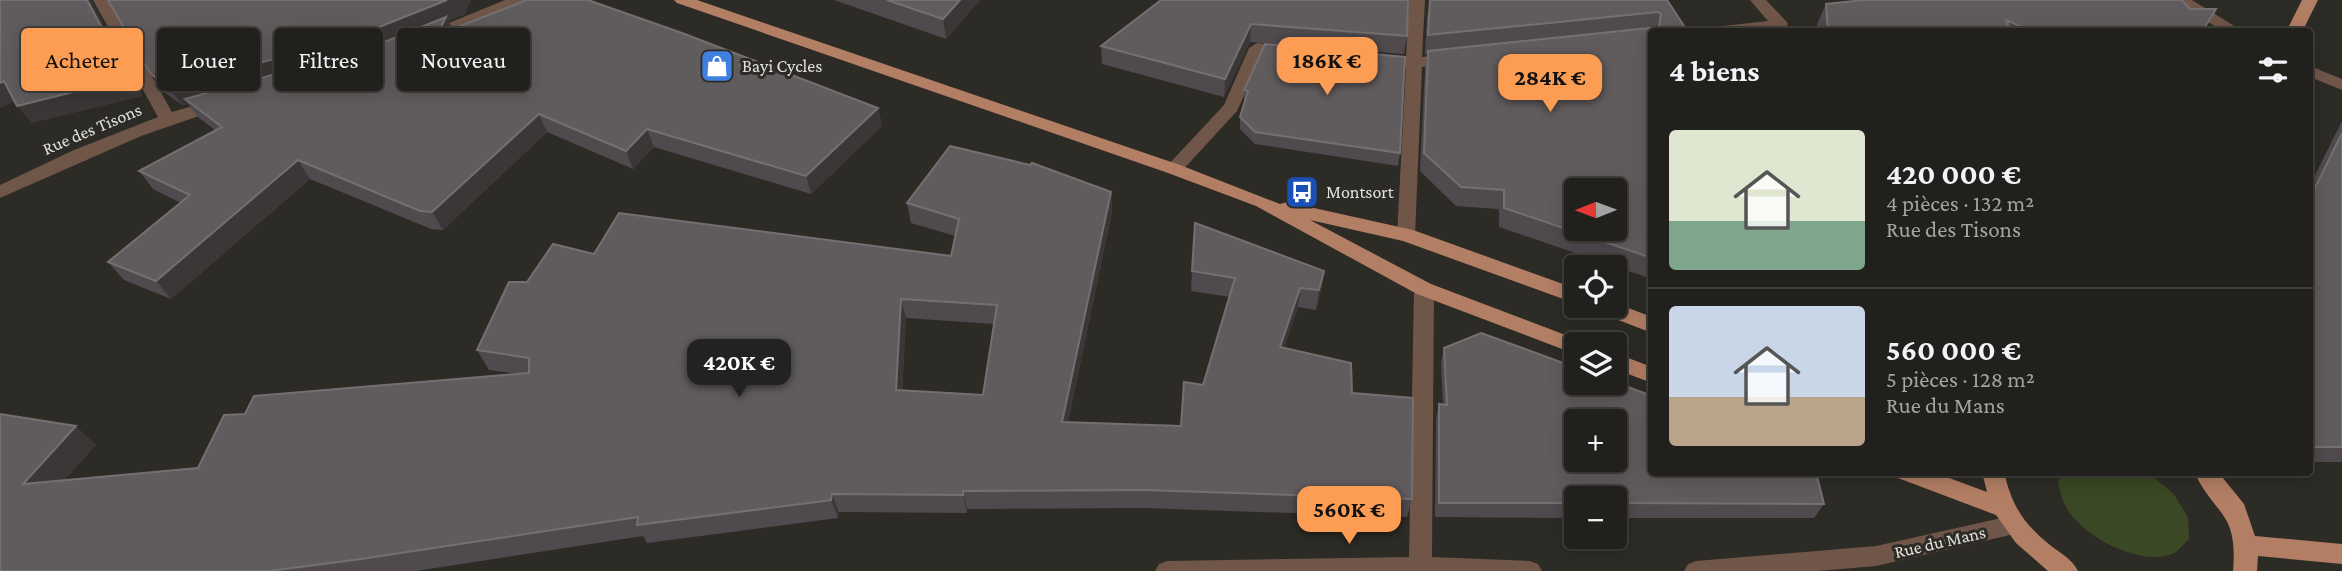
<!DOCTYPE html>
<html lang="fr">
<meta charset="utf-8">
<style>
body{margin:0;font-family:"Crimson Pro",serif;background:#2e2d29;color:#f1f3f6;height:100vh;display:flex;flex-direction:column;font-size:26px;white-space:nowrap}
*{box-sizing:border-box;margin:0}
p{font-size:23px;color:#a2a3a3}
.icon{flex:none;width:38px;height:38px;fill:none;stroke:currentColor;stroke-width:2;stroke-linecap:round;stroke-linejoin:round}
.map{position:relative;flex:1;overflow:hidden}
.details{position:absolute;left:1648px;top:28px;width:665px;height:448px;display:flex;flex-direction:column;background:#22201c;border-radius:7px;box-shadow:0 4px 18px #0003,0 0 0 2px #3f3e3b}
.details>*{flex:none}
.top-card{position:absolute;left:21px;top:28px;width:665px;height:63px;display:flex;gap:14px}
.needle{width:46px;rotate:269deg}
.buttons{position:absolute;left:1564px;top:178px;display:grid;gap:14px}
.buttons a{display:grid;place-items:center;width:63px;height:63px;border-radius:7px;background:#22201c;box-shadow:0 4px 18px #0003,0 0 0 2px #3f3e3b;font-size:35px}
.price{position:absolute;translate:-50% -60px;padding:0 16px;border-radius:14px;background:#fc9d53;color:#111;font-size:23px;line-height:46px;filter:drop-shadow(0 2px 4px #0008)}
.price::after{content:'';position:absolute;left:50%;top:42px;width:21px;height:16px;margin-left:-10px;background:inherit;clip-path:polygon(0 0,100% 0,50% 100%)}
.price.active{background:#222;color:#fff}
ul{padding:0;list-style:none}
li{display:flex;align-items:center;gap:21px;height:175px;padding:0 21px}
li+li{border-top:2px solid #3f3e3b}
li span{display:grid;place-items:center;flex:none;width:196px;height:140px;border-radius:7px;color:#555}
li>.icon{margin-inline-start:auto}
span .icon{width:84px;height:84px;fill:#fffc;stroke-width:1}
li b{font-size:30px}
h2{display:flex;justify-content:space-between;align-items:center;height:84px;padding:0 21px;font-size:30px}
.pill{padding:0 24px;border-radius:7px;background:#22201c;box-shadow:0 4px 18px #0003,0 0 0 2px #3f3e3b;font-size:24px;line-height:63px}
.pill.active{background:#fc9d53;color:#111}
.map>svg:first-child{display:block}
.green{fill:#3a4825}
.lines{fill:none;stroke-linecap:round;stroke-linejoin:round}
.minor{fill:#6f5649;fill-rule:evenodd}
.primary{fill:#b27e64;fill-rule:evenodd}
.wall{fill:#504a4e;fill-rule:evenodd}
.shaded-wall{fill:#3b3737}
.building{fill:#605b5d;stroke:#747071;stroke-width:2;fill-rule:evenodd}
.labels{text-anchor:middle;dominant-baseline:central;stroke-width:6;stroke-linejoin:round;paint-order:stroke}
.poi-label{font-size:18px;fill:#e2e1dd;stroke:#2d2b25;text-anchor:start}
.street-label{font-size:18px;fill:#e2e1dd;stroke:#2d2b25}
</style>
<div class="map">
<svg width="2342" height="571" viewBox="0 0 2342 571">
<rect width="100%" height="100%" fill="#2d2b25"/>
<!-- green -->
<path class="green" d="M 2063,473 L 2148,473 L 2173,493 L 2188,517 L 2189,539 C 2184,543 2178,552 2172,554 C 2139,567 2078,535 2064,503 C 2061,497 2060,489 2058,482 Z"/>
<g class="lines">
<!-- minor -->
<path class="minor" d="M 93,0 L 109,0 L 172,112 L 219,98 L 227,103 L 225,107 L 141,136 L 0,198 L 0,185 L 74,150 L 158,117 Z
M 505,0 L 527,0 L 524,3 L 434,40 L 422,40 L 420,37 L 422,34 Z
M 1409,0 L 1425,0 L 1422,57 L 1453,54 L 1461,59 L 1453,64 L 1422,67 L 1415,235 L 1413,240 L 1399,240 L 1397,235 L 1406,67 L 1382,65 L 1374,60 L 1382,55 L 1406,57 Z
M 1750,0 L 1766,0 L 1786,21 L 1788,24 L 1786,27 L 1757,32 L 1705,32 L 1713,27 L 1768,21 Z
M 2173,0 L 2192,0 L 2244,32 L 2224,32 Z
M 1257,43 L 1289,46 L 1297,51 L 1289,56 L 1263,54 L 1237,111 L 1180,173 L 1168,173 L 1165,169 L 1168,165 L 1224,105 L 1249,48 Z
M 2310,66 L 2342,79 L 2342,90 L 2310,77 Z
M 1424,282 L 1431,284 L 1434,289 L 1432,557 L 1530,561 L 1538,564 L 1542,571 L 1155,571 L 1159,564 L 1167,561 L 1409,557 L 1414,289 L 1417,284 Z
M 2015,515 L 2023,518 L 2026,525 L 2023,532 L 1876,566 L 1818,571 L 1684,571 L 1688,564 L 1696,561 L 1876,546 Z"/>
<!-- primary -->
<path class="primary" d="M 674,0 L 697,0 L 1180,165 L 1280,204 L 1287,202 L 1413,230 L 1577,289 L 1577,304 L 1403,241 L 1310,220 L 1431,284 L 1584,342 L 1586,345 L 1577,345 L 1577,355 L 1570,352 L 1417,294 L 1256,206 L 1168,173 L 677,3 Z
M 2302,0 L 2318,0 L 2302,32 L 2286,32 Z
M 1615,303 L 1652,317 L 1652,333 L 1595,311 L 1592,306 L 1615,306 Z
M 1615,353 L 1652,367 L 1652,383 L 1615,369 Z
M 1895,472 L 1933,472 L 1987,492 L 1982,472 L 2004,472 C 2012,506 2023,523 2050,545 C 2060,553 2072,559 2078,571 L 2048,571 L 2016,543 L 1996,515 L 1898,478 Z
M 2194,472 L 2218,472 L 2244,504 L 2255,536 L 2342,544 L 2342,564 L 2258,556 L 2257,571 L 2233,571 C 2238,511 2216,517 2194,472 Z"/>
</g>
<!-- wall -->
<path class="wall" d="M 834,0 L 980,0 L 946,39 Z
M 1161,0 L 1407,36 L 1404,54 L 1250,42 L 1224,97 L 1102,64 L 1101,46 Z
M 1430,0 L 1667,0 L 1688,32 L 1652,32 L 1652,279 L 1499,227 L 1499,209 L 1456,206 L 1420,171 L 1425,69 L 1427,54 L 1425,54 L 1427,17 Z
M 1826,4 L 2202,32 L 1817,32 L 1817,24 Z
M 465,14 L 448,21 L 453,29 L 878,108 L 882,126 L 811,194 L 654,147 L 633,169 L 547,132 L 443,230 L 431,229 L 310,179 L 171,299 L 124,280 L 108,262 L 181,203 L 153,189 L 139,171 L 215,130 L 199,118 L 188,104 L 182,105 L 164,92 L 151,74 Z
M 1244,90 L 1400,153 L 1398,166 L 1255,144 L 1240,129 L 1240,117 L 1245,103 L 1244,103 Z
M 2342,121 L 2342,462 L 2310,462 L 2310,185 Z
M 1111,192 L 1112,212 L 1068,422 L 1181,426 L 1203,385 L 1230,297 L 1191,291 L 1192,271 L 1324,271 L 1321,290 L 1316,310 L 1298,307 L 1284,348 L 1352,393 L 1412,499 L 1407,517 L 1144,508 L 967,509 L 967,513 L 839,512 L 838,518 L 647,543 L 643,536 L 416,571 L 0,571 L 0,414 L 96,445 L 64,480 L 198,468 L 245,414 L 520,374 L 489,370 L 477,350 L 527,282 L 594,254 L 951,256 L 955,236 L 911,223 L 907,203 ZM 906,318 L 994,324 L 983,395 L 902,391 Z
M 1444,348 L 1652,472 L 1824,504 L 1814,518 L 1615,518 L 1615,499 L 1577,499 L 1577,518 L 1435,517 L 1436,419 L 1439,404 L 1443,405 L 1441,363 Z"/>
<!-- shaded-wall -->
<path class="shaded-wall" d="M 87,0 L 91,0 L 91,1 L 143,96 L 32,123 L 17,106 Z
M 447,0 L 471,0 L 465,14 L 448,21 L 455,35 L 364,55 L 185,99 L 188,104 L 182,105 L 169,88 Z
M 960,0 L 980,0 L 946,39 L 943,19 Z
M 1251,24 L 1250,42 L 1224,97 L 1225,79 Z
M 4,81 L 19,99 L 0,108 L 0,83 Z
M 878,108 L 882,126 L 811,194 L 806,176 Z
M 539,114 L 547,132 L 443,230 L 432,212 Z
M 647,129 L 654,147 L 633,169 L 626,151 Z
M 298,160 L 310,179 L 171,299 L 156,281 Z
M 1111,192 L 1112,212 L 1064,441 L 1062,422 Z
M 1324,271 L 1321,290 L 1316,310 L 1319,290 Z
M 1300,288 L 1298,307 L 1278,366 L 1280,347 Z
M 901,299 L 906,318 L 901,409 L 896,390 Z
M 76,426 L 96,445 L 45,502 L 23,484 Z
M 963,491 L 967,509 L 967,513 L 963,495 Z
M 832,494 L 839,512 L 838,518 L 831,500 Z"/>
<!-- building -->
<path class="building" d="M 0,0 L 87,0 L 129,78 L 17,106 L 4,81 L 0,83 Z
M 108,0 L 447,0 L 354,37 L 169,88 L 151,74 Z
M 527,0 L 588,0 L 682,33 L 878,108 L 806,176 L 647,129 L 626,151 L 539,114 L 432,212 L 420,211 L 298,160 L 156,281 L 108,262 L 190,195 L 139,171 L 222,127 L 185,99 L 367,49 L 446,17 L 437,35 Z
M 887,0 L 960,0 L 943,19 Z
M 1161,0 L 1408,0 L 1407,36 L 1251,24 L 1225,79 L 1101,46 Z
M 1430,0 L 1667,0 L 1688,32 L 1652,32 L 1652,258 L 1504,208 L 1504,190 L 1461,187 L 1424,153 L 1428,51 L 1659,27 L 1661,14 L 1658,12 L 1428,35 ZM 1577,191 L 1615,191 L 1615,229 L 1577,229 Z
M 1864,0 L 2182,0 L 2190,9 L 2216,9 L 2202,32 L 2034,32 L 2006,20 L 2011,32 L 1828,32 L 1826,4 Z
M 1265,44 L 1405,57 L 1400,153 L 1255,132 L 1240,117 L 1248,91 L 1244,90 Z
M 2342,133 L 2342,447 L 2310,447 L 2310,198 Z
M 950,146 L 1030,165 L 1032,163 L 1111,192 L 1062,422 L 1181,426 L 1184,382 L 1203,385 L 1235,278 L 1192,271 L 1195,223 L 1324,271 L 1319,290 L 1300,288 L 1280,347 L 1351,363 L 1352,393 L 1413,398 L 1412,499 L 1144,490 L 963,491 L 963,495 L 832,494 L 831,500 L 637,525 L 638,517 L 361,559 L 269,571 L 0,571 L 0,414 L 76,426 L 23,484 L 198,468 L 224,415 L 245,414 L 254,396 L 529,373 L 529,358 L 477,350 L 509,282 L 527,282 L 553,244 L 594,254 L 619,213 L 951,256 L 959,219 L 907,203 ZM 901,299 L 997,305 L 983,395 L 896,390 Z
M 1481,333 L 1577,368 L 1577,383 L 1615,383 L 1615,382 L 1652,396 L 1652,472 L 1816,472 L 1824,504 L 1615,503 L 1615,499 L 1577,499 L 1577,503 L 1439,503 L 1439,404 L 1447,405 L 1444,348 ZM 1577,422 L 1615,422 L 1615,460 L 1577,460 Z"/>
<!-- icons -->
<defs>
<symbol id="shop-square" viewBox="-11 -11 22 22"><rect x="-9" y="-9" width="18" height="18" rx="4" fill="#3f7fe0" stroke="#2d2b25"/><path d="M-5-2.5h2.3a2.7 3.5 0 0 1 5.4 0H5L5.5 6h-11ZM-1.5-2.5h3a1.5 2.3 0 0 0-3 0Z" fill="#fff"/></symbol>
<symbol id="bus-square" viewBox="-11 -11 22 22"><rect x="-9" y="-9" width="18" height="18" rx="4" fill="#1a4fb4" stroke="#2d2b25"/><path d="M-5-6H5V4H4V6H2V4H-2V6H-4V4H-5ZM-3.5-4V0h7V-4ZM-3.5 1.2v1.5H-2V1.2ZM2 1.2v1.5H3.5V1.2Z" fill="#fff"/></symbol>
</defs>
<g fill-rule="evenodd">
<use href="#shop-square" x="698" y="47" width="38" height="38"/>
<use href="#bus-square" x="1283" y="173" width="38" height="38"/>
</g>
<g class="labels">
<!-- poi labels -->
<g class="poi-label">
<text x="742" y="66">Bayi Cycles</text>
<text x="1326" y="192">Montsort</text>
</g>
<!-- street labels -->
<g class="street-label">
<text transform="translate(92 129) rotate(-23)">Rue des Tisons</text>
<text transform="translate(1940 542) rotate(-13)">Rue du Mans</text>
</g>
</g>
</svg>
<div class="buttons">
<a><svg class="needle" viewBox="-14 -14 28 28"><path d="M0-13l5 13h-10z" fill="#e53935"/><path d="M0 13l5-13h-10z" fill="#a2a3a3"/></svg></a>
<a><svg class="icon" aria-label="locate" viewBox="0 0 24 24"><circle cx="12" cy="12" r="6"/><path d="M12 2v4M12 18v4M2 12h4M18 12h4"/></svg></a>
<a><svg class="icon" aria-label="layers" viewBox="0 0 24 24"><path d="M12 4l9 5-9 5-9-5zM3 14l9 5 9-5"/></svg></a>
<a>+</a>
<a>−</a>
</div>
<b class="price" style="left:1327px;top:97px">186K €</b>
<b class="price" style="left:1550px;top:114px">284K €</b>
<b class="price active" style="left:739px;top:399px">420K €</b>
<b class="price" style="left:1349px;top:546px">560K €</b>
<div class="top-card">
<a class="pill active">Acheter</a>
<a class="pill">Louer</a>
<a class="pill">Filtres</a>
<a class="pill">Nouveau</a>
</div>
<section class="details">
<h2>4 biens<svg class="icon" aria-label="filters" viewBox="0 0 24 24"><path d="M4 7h16M4 17h16"/><circle cx="9" cy="7" r="2"/><circle cx="15" cy="17" r="2"/></svg></h2>
<ul>
<li><span style="background:linear-gradient(#dfe7d0 65%,#7fa58c 0)"><svg class="icon" aria-label="home" viewBox="0 0 24 24"><path d="M3 11l9-7 9 7M6 9v11h12V9"/></svg></span><div><b>420 000 €</b><p>4 pièces · 132 m²</p><p>Rue des Tisons</p></div></li>
<li><span style="background:linear-gradient(#c9d6e8 65%,#b9a48a 0)"><svg class="icon" aria-label="home" viewBox="0 0 24 24"><path d="M3 11l9-7 9 7M6 9v11h12V9"/></svg></span><div><b>560 000 €</b><p>5 pièces · 128 m²</p><p>Rue du Mans</p></div></li>
</ul>
</section>
</div>
